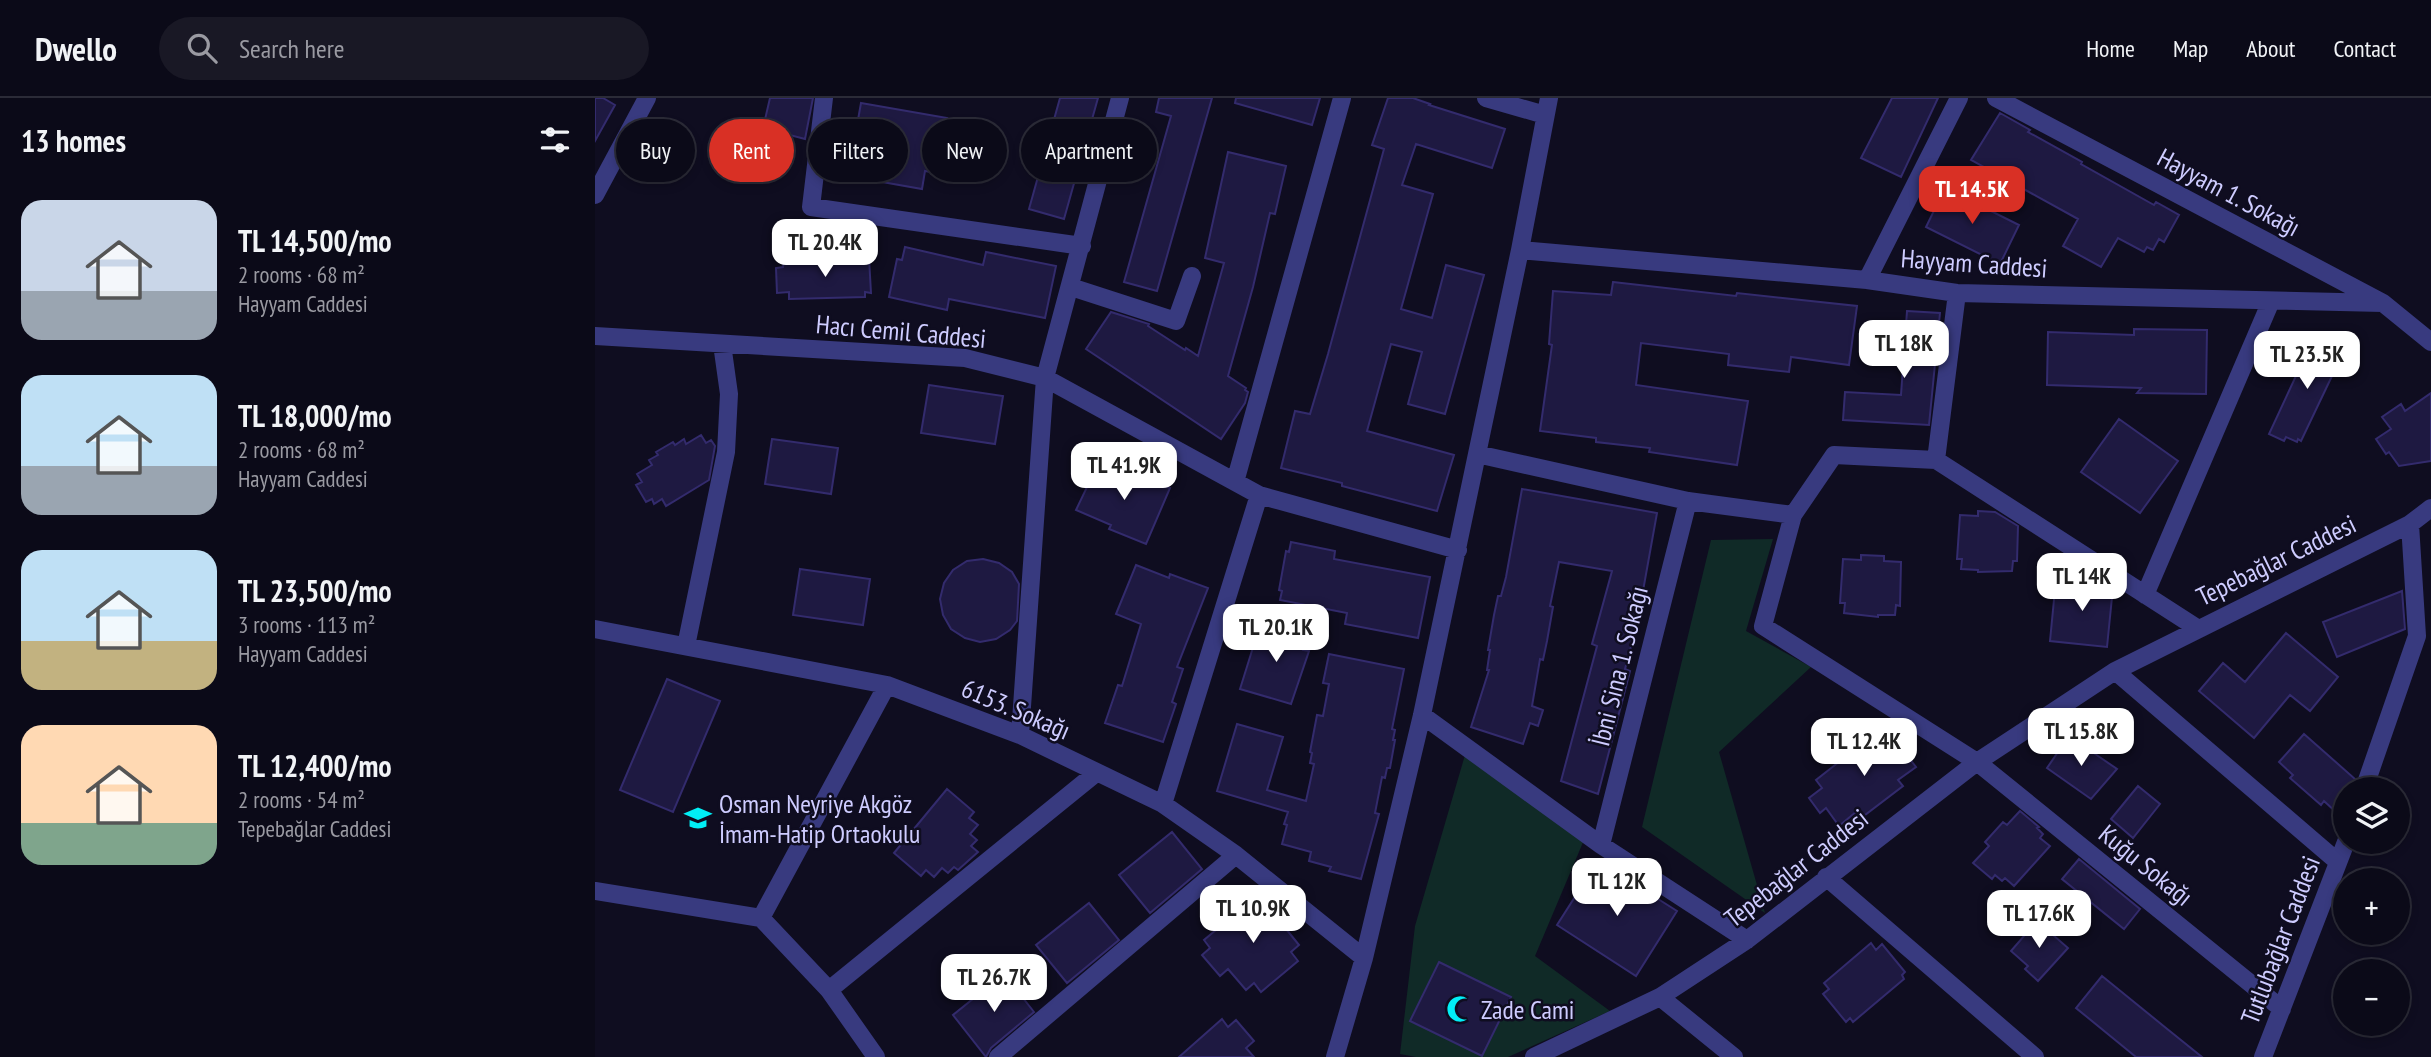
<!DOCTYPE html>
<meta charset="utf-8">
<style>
body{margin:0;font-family:"PT Sans Narrow",sans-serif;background:#191825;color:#f1f3f6;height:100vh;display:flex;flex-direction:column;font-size:26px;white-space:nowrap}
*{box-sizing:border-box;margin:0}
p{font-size:23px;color:#9a9aa2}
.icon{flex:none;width:38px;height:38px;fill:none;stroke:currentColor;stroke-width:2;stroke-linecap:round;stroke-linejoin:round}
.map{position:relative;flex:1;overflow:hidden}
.drawer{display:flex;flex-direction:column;background:#0b0a18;width:595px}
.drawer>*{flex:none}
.guide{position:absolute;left:21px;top:21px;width:665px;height:63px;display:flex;gap:14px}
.buttons{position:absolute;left:1738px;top:679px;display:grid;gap:14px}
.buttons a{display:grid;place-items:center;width:77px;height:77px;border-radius:50%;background:#0b0a18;box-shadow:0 4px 10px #0003,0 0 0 2px #2b2b37;font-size:35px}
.price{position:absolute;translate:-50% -60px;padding:0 16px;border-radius:14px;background:#fff;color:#222;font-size:23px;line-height:46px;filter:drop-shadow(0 2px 4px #0008)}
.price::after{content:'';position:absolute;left:50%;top:42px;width:21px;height:16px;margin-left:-10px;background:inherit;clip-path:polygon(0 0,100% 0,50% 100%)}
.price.current{background:#d93025;color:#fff}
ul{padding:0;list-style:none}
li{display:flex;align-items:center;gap:21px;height:175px;padding:0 21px}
li span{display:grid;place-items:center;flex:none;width:196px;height:140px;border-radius:21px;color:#555}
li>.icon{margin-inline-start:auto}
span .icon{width:84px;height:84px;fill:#fffc;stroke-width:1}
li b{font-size:30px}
h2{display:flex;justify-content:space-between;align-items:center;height:84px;padding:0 21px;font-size:30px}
.chip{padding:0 24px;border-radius:32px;background:#0b0a18;box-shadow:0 4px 10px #0003,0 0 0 2px #2b2b37;font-size:24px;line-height:63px}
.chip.current{background:#d93025;color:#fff}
header{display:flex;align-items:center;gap:42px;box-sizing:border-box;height:98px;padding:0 35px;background:#0b0a18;border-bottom:2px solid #2b2b37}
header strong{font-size:33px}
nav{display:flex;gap:38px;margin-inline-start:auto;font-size:24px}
.search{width:490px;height:63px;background:#191825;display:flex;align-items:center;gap:18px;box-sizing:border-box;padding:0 24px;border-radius:38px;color:#9a9aa2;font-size:26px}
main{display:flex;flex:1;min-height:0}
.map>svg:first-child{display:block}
.green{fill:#102a27}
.building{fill:#1e1941;stroke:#332b6d;stroke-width:2}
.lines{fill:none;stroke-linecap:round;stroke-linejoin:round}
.minor{stroke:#383a7f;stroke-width:18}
.labels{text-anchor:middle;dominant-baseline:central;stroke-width:5;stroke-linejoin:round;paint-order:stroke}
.street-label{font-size:26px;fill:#ceccff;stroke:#0f0d20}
.poi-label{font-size:26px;fill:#ceccff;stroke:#0f0d20;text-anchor:start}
</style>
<header>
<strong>Dwello</strong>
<div class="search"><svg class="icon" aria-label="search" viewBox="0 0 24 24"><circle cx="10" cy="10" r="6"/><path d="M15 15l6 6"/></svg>Search here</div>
<nav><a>Home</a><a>Map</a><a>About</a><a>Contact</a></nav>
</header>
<main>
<section class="drawer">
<h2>13 homes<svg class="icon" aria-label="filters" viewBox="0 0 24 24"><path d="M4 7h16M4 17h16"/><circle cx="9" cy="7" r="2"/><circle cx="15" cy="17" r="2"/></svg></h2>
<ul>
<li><span style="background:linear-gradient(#c9d6e8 65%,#9aa5b1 0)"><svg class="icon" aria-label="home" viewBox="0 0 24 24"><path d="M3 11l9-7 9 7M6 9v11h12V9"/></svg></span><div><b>TL 14,500/mo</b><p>2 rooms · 68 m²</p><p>Hayyam Caddesi</p></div></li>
<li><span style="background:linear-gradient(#bfe0f5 65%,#9aa5b1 0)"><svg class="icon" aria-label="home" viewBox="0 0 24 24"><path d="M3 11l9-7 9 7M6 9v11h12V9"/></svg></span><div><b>TL 18,000/mo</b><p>2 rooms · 68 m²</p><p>Hayyam Caddesi</p></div></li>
<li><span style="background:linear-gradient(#bfe0f5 65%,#c2b280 0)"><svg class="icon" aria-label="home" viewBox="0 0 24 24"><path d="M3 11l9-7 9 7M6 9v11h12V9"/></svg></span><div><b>TL 23,500/mo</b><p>3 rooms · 113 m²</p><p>Hayyam Caddesi</p></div></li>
<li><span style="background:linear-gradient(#ffd9b3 70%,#7fa58c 0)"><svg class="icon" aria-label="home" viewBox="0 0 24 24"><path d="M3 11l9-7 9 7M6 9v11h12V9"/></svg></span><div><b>TL 12,400/mo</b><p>2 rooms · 54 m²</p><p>Tepebağlar Caddesi</p></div></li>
</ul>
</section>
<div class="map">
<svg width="1836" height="959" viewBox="0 0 1836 959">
<rect width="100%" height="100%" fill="#0f0d20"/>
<!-- green -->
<path class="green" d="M 1178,441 L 1151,533 L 1216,569 L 1124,654 L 1170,815 L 1047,729 L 1116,442 Z
M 870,657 L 989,742 L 940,858 L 1015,913 L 913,959 L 821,959 L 805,956 L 820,828 Z"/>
<!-- building -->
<path class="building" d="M 0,0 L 8,0 L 20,7 L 0,43 Z
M 175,0 L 218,0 L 210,41 L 168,30 Z
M 465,0 L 503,0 L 469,121 L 434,111 Z
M 564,0 L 617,0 L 562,193 L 529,184 L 576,18 L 561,14 Z
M 641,0 L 725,0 L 717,27 L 640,5 Z
M 793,0 L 818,0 L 835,6 L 834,7 L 910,31 L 897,70 L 821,46 L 807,87 L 838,96 L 806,211 L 837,220 L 851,167 L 889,177 L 850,316 L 813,306 L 827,254 L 796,246 L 772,333 L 859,357 L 842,413 L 747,388 L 747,385 L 686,370 L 700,313 L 715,316 L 733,256 L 789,51 L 777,47 Z
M 1297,0 L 1343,0 L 1306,79 L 1266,60 Z
M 266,5 L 352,20 L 345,37 L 367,41 L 360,78 L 330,73 L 327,91 L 253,78 Z
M 1405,15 L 1435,32 L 1433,34 L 1487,64 L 1486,66 L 1559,107 L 1561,104 L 1584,117 L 1569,144 L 1564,141 L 1558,152 L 1552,149 L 1549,154 L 1523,140 L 1506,169 L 1468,148 L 1483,121 L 1376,62 Z
M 633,54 L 691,68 L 680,116 L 675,115 L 658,189 L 633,278 L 651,290 L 650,292 L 653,294 L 650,305 L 626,341 L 491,251 L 516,214 L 554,226 L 553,228 L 590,252 L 591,250 L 603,258 L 629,165 L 610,160 Z
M 1350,90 L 1424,127 L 1405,166 L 1331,129 Z
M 310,149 L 388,167 L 391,154 L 461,168 L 450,220 L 354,201 L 352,212 L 294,199 L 302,161 L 307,162 Z
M 274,160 L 276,195 L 270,194 L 270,199 L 194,201 L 194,194 L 182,195 L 181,170 L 188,169 L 189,163 Z
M 1018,184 L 1141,198 L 1142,195 L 1262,208 L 1254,267 L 1196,259 L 1194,274 L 1133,267 L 1134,256 L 1046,245 L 1041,287 L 1153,303 L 1142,367 L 1054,354 L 1055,350 L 1001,344 L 1001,340 L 945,333 L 957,247 L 954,246 L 958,193 L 1016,197 Z
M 1312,213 L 1345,215 L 1334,327 L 1248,322 L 1250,294 L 1306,297 Z
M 1539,231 L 1612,232 L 1611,296 L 1542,295 L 1546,290 L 1452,287 L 1453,234 L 1539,237 Z
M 1720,237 L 1736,244 L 1734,247 L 1745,253 L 1744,256 L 1747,257 L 1706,343 L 1703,341 L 1702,344 L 1691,339 L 1689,343 L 1674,336 Z
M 334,287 L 408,298 L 400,346 L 326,335 Z
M 1836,295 L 1836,363 L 1804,368 L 1794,354 L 1791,356 L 1781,341 L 1796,331 L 1787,319 L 1806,306 L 1810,313 Z
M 1524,321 L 1583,363 L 1545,415 L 1486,374 Z
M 106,337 L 111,345 L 116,342 L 120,348 L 114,382 L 71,408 L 67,401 L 59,406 L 57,401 L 51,404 L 41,387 L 47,384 L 42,376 L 57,367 L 54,362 L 63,357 L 61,354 L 78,344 L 80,347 L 89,341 L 91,346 Z
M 177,341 L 243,350 L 236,396 L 170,386 Z
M 504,364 L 537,378 L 538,374 L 575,390 L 551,446 L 514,431 L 516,427 L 481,412 Z
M 927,391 L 1062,415 L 1046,504 L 1048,505 L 1030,571 L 1035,573 L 1003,696 L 966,683 L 1002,548 L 997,546 L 1017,473 L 964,464 L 955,508 L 958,509 L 952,543 L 948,562 L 945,561 L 937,608 L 948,612 L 943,628 L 935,625 L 928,646 L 876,629 L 894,572 L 892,572 L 895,552 L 893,552 L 899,517 L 903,498 L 906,498 L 911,479 Z
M 1383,413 L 1400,414 L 1423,428 L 1422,463 L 1418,463 L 1417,473 L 1383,474 L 1383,472 L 1366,471 L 1367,461 L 1362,461 L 1365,417 L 1383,418 Z
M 696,444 L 740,453 L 739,461 L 835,479 L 823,540 L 750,526 L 752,515 L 685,502 L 687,493 L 684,492 L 691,453 L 694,454 Z
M 1266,457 L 1289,458 L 1289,463 L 1306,464 L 1305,508 L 1301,507 L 1300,517 L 1283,517 L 1283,519 L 1249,515 L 1250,505 L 1245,505 L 1248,461 L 1266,462 Z
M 388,461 L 404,465 L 417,474 L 424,486 L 422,523 L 415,532 L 401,541 L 385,544 L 370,540 L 356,531 L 348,517 L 345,501 L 349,485 L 358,472 L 372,463 Z
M 541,467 L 574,480 L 575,476 L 613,490 L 582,569 L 588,571 L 577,604 L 581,606 L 568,644 L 510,625 L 523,587 L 527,588 L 546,526 L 521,516 Z
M 205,471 L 275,481 L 268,527 L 198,517 Z
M 1461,481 L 1513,486 L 1518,489 L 1512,549 L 1455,543 Z
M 1807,493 L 1810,531 L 1742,559 L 1728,524 Z
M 669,526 L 712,538 L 708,552 L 714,553 L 696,606 L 645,591 L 660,543 L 663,544 Z
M 1691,535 L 1743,579 L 1715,613 L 1695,597 L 1659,640 L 1604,593 L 1628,565 L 1650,584 Z
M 734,556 L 809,571 L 797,631 L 800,632 L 798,642 L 800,642 L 795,670 L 792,670 L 790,680 L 787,679 L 780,715 L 784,716 L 766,781 L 734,773 L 736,769 L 714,763 L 716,754 L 687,746 L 692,727 L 689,726 L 693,714 L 622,693 L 642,626 L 688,639 L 672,692 L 711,703 L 719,666 L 715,665 L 717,655 L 715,654 L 722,617 L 728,618 L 734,586 L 728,585 Z
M 72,581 L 125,603 L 78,714 L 25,692 Z
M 1302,632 L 1313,647 L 1307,651 L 1321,669 L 1303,682 L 1308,688 L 1266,720 L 1261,714 L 1244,728 L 1231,710 L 1225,715 L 1214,700 L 1227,690 L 1221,682 L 1282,634 L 1288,642 Z
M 1709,636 L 1760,681 L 1758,691 L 1750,691 L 1750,707 L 1742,715 L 1729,703 L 1726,707 L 1695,680 L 1698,677 L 1684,664 Z
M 1474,638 L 1522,671 L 1496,701 L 1452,670 Z
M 1543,688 L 1565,706 L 1538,740 L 1516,721 Z
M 352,691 L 379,714 L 374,720 L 383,727 L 375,736 L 382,742 L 376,748 L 383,754 L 363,772 L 359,769 L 353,775 L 347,770 L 339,779 L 331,772 L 326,778 L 299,755 Z
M 1425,713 L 1444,729 L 1442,730 L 1448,736 L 1445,740 L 1455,748 L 1419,788 L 1410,780 L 1407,783 L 1400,777 L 1397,781 L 1378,765 L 1394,748 L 1390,744 L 1408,724 L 1412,727 Z
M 577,734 L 607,771 L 555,815 L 524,777 Z
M 1484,761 L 1545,811 L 1529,831 L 1467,781 Z
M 1003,763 L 1082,813 L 1041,878 L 962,827 Z
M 663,797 L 669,805 L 676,800 L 695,819 L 687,826 L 704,847 L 696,854 L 703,863 L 666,894 L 659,885 L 651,892 L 633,871 L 625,878 L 607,857 L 615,850 L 609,842 Z
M 494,805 L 524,842 L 472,885 L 441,847 Z
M 1442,823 L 1473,850 L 1443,883 L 1430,871 L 1433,868 L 1416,853 Z
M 1276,845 L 1281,852 L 1287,846 L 1310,874 L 1307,877 L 1309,881 L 1258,924 L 1255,920 L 1251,924 L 1228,896 L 1234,891 L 1229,885 Z
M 844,864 L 916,899 L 887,958 L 815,923 Z
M 409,876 L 439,914 L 396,950 L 391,959 L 358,917 Z
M 1507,878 L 1571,930 L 1607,959 L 1541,959 L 1481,910 Z
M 627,921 L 633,929 L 641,922 L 659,943 L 651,950 L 659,959 L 584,959 Z"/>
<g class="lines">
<!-- minor -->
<path class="minor" d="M 229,0 L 216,109 L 487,148
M 891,0 L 950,17
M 1401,0 L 1788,205 L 1836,244
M 0,97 L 52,0
M 925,152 L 1272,182 L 1362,195 L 1788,205
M 1272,182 L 1364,0
M 476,189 L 581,223 L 597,178
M 0,238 L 370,260 L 450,280 L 664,397 L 863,452
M 882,356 L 1093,403 L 1198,417 L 1239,357 L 1341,362 L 1602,530
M 1341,362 L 1362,195
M 640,384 L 747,0
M 1198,417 L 1168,528 L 1382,664 L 1687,911
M 1550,497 L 1676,203
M 0,531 L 292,587 L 425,637 L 568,706 L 641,757 L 769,860
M 91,548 L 131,354 L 134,296 L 127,246
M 1520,573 L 1743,764
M 827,617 L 1006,747 L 1152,842
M 425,637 L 450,280 L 525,0
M 1769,691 L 1822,538 L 1815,426
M 568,706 L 664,397
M 1006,747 L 1093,403
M 1231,779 L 1440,959
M 0,793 L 166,820 L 234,892 L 281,959
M 166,820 L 292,587
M 234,892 L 501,675
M 1065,899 L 1139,959
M 403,959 L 641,757
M 740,959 L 769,860 L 827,617 L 925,152 L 954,0
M 939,959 L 1065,899 L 1152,842 L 1382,664 L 1520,573 L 1815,426 L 1836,410
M 1668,959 L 1751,744"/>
</g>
<!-- icons -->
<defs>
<symbol id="school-bare" viewBox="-9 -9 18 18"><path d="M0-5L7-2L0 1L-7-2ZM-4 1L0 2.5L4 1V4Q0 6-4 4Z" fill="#01eff6" stroke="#0f0d20" stroke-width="2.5" paint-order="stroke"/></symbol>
<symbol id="mosque-bare" viewBox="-9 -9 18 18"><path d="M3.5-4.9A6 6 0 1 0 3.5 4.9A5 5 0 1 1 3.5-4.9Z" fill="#01eff6" stroke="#0f0d20" stroke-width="2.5" paint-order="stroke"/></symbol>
</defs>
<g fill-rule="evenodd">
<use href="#school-bare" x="84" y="701" width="38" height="38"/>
<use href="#mosque-bare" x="846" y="892" width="38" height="38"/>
</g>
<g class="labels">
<!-- street labels -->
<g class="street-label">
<text transform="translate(1634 94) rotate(28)">Hayyam 1. Sokağı</text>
<text transform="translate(1379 165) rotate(4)">Hayyam Caddesi</text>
<text transform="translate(306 233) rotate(5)">Hacı Cemil Caddesi</text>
<text transform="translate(1681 462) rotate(-26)">Tepebağlar Caddesi</text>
<text transform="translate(1024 568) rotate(-76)">İbni Sina 1. Sokağı</text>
<text transform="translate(421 611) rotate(23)">6153. Sokağı</text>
<text transform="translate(1551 767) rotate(39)">Kuğu Sokağı</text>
<text transform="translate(1201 770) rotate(-38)">Tepebağlar Caddesi</text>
<text transform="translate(1685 842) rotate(-69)">Tutlubağlar Caddesi</text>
</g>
<!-- poi labels -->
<g class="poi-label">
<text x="124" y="705">Osman Neyriye Akgöz<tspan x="124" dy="30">İmam-Hatip Ortaokulu</tspan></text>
<text x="886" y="911">Zade Cami</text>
</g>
</g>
</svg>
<div class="buttons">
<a><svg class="icon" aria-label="layers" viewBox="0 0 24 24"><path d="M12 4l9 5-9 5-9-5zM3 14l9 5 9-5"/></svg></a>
<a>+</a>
<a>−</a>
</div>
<b class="price current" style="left:1377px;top:128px">TL 14.5K</b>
<b class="price" style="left:230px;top:181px">TL 20.4K</b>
<b class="price" style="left:1309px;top:282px">TL 18K</b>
<b class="price" style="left:1712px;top:293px">TL 23.5K</b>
<b class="price" style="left:529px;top:404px">TL 41.9K</b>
<b class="price" style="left:1487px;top:515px">TL 14K</b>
<b class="price" style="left:681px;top:566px">TL 20.1K</b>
<b class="price" style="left:1486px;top:670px">TL 15.8K</b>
<b class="price" style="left:1269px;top:680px">TL 12.4K</b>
<b class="price" style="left:1022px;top:820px">TL 12K</b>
<b class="price" style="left:658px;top:847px">TL 10.9K</b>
<b class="price" style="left:1444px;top:852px">TL 17.6K</b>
<b class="price" style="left:399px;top:916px">TL 26.7K</b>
<div class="guide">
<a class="chip">Buy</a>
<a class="chip current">Rent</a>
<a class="chip">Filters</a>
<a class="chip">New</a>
<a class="chip">Apartment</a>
</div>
</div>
</main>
